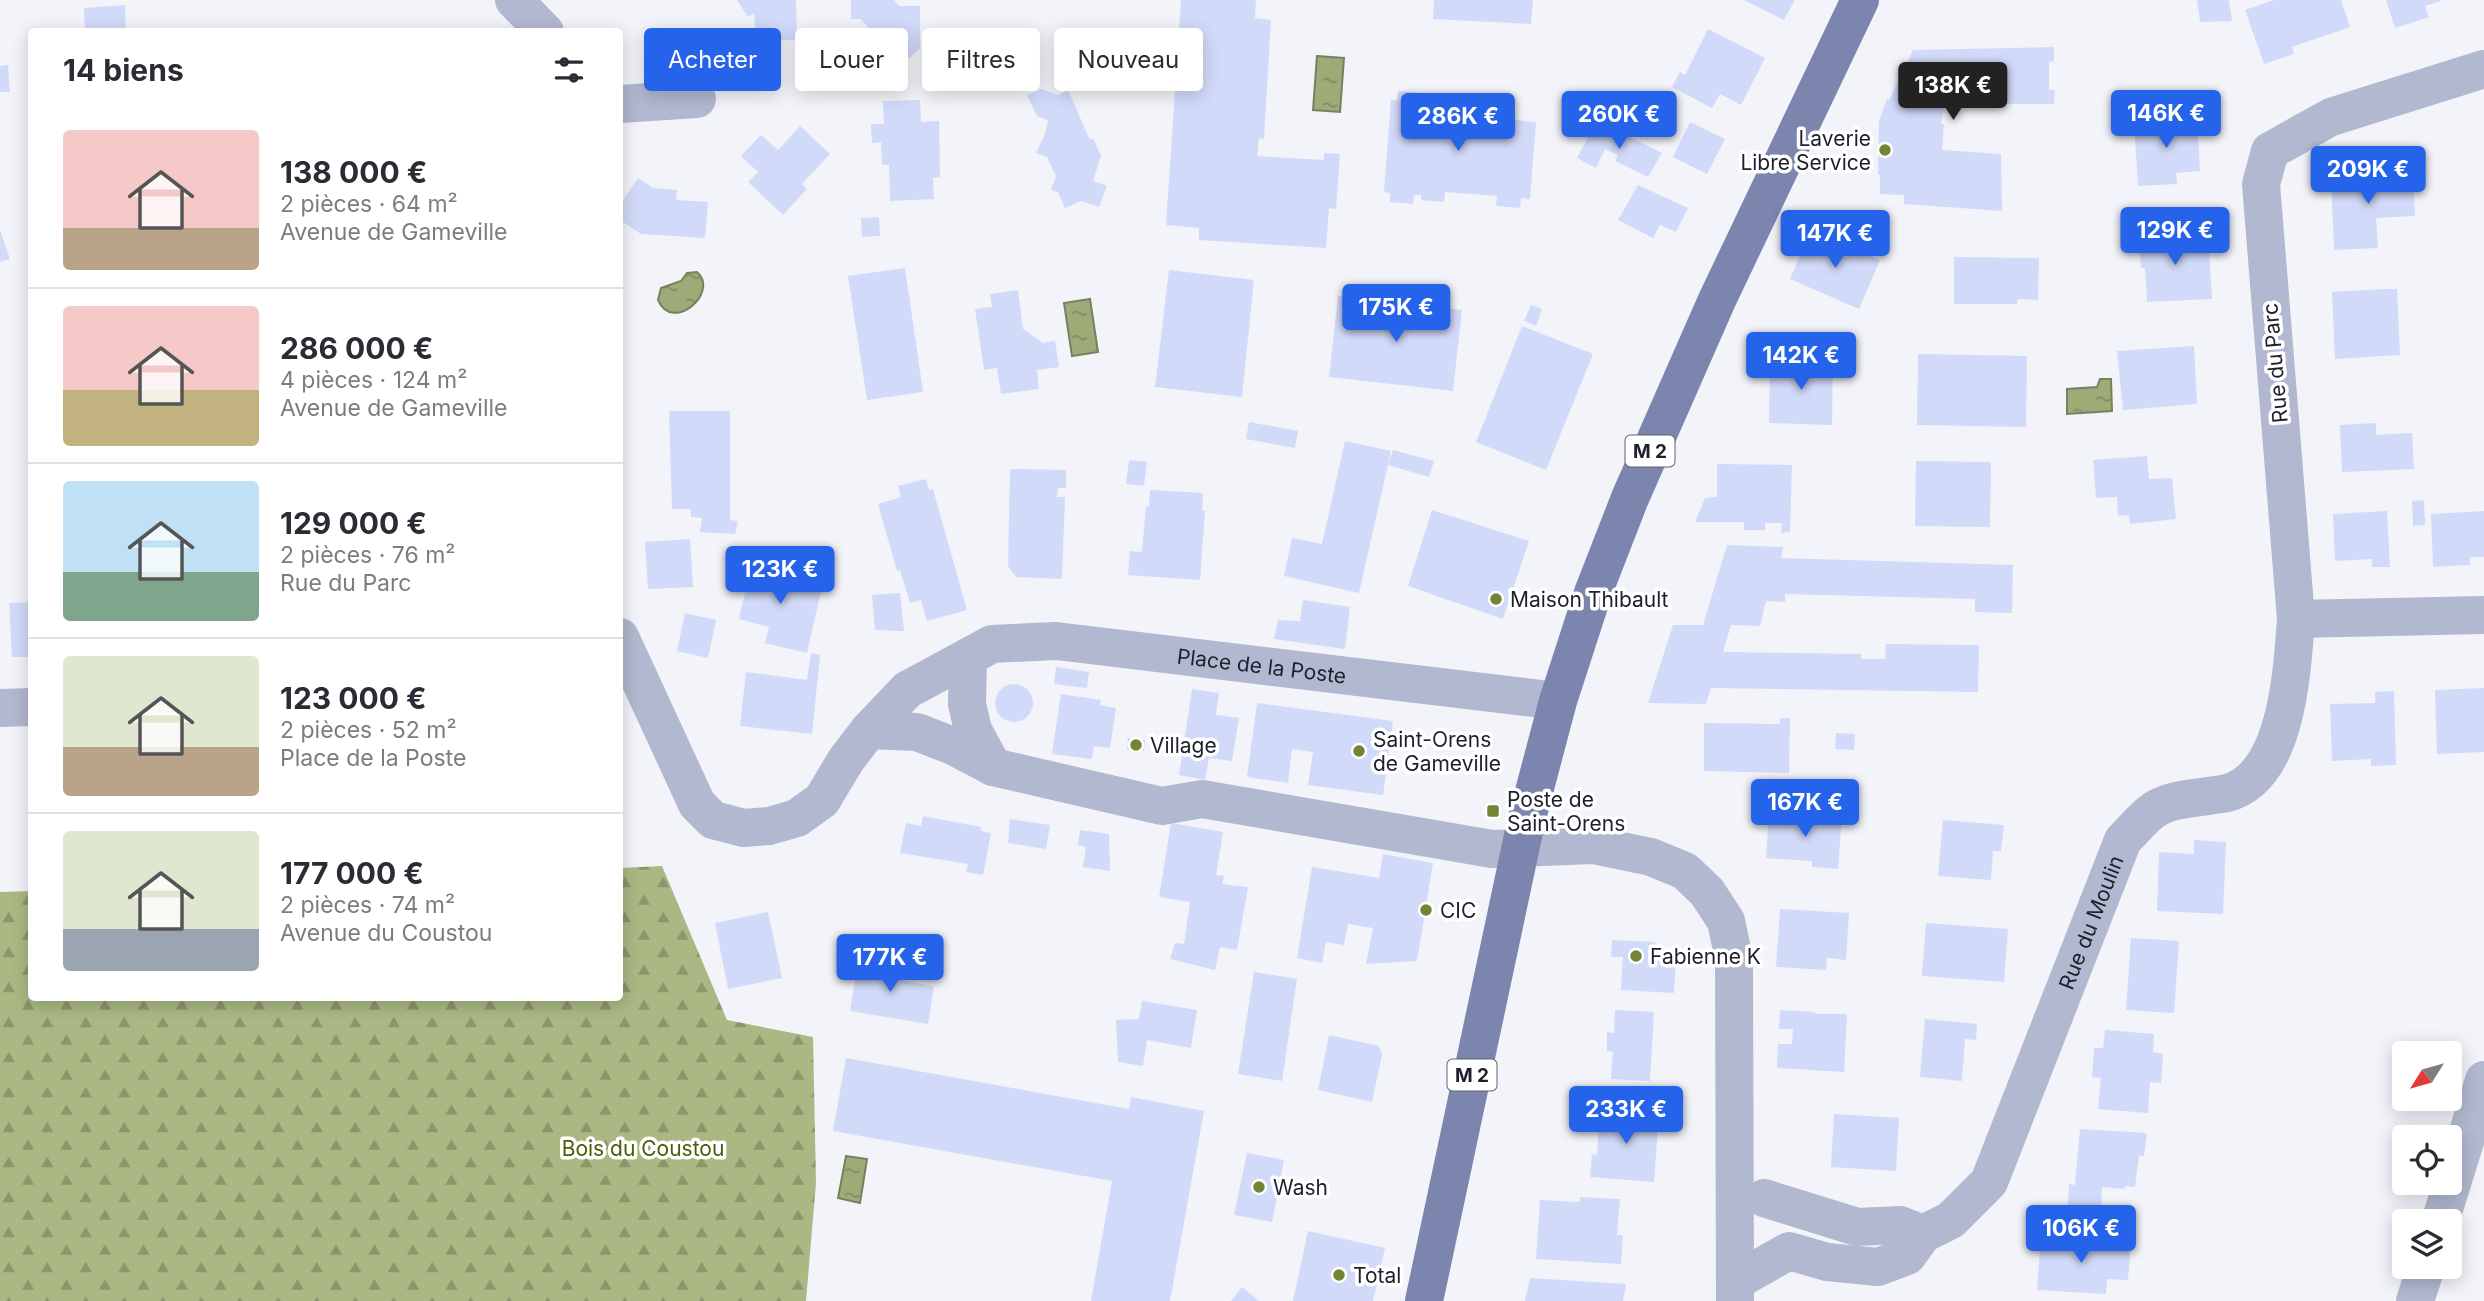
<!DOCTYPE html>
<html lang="fr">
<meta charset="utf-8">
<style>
body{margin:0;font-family:Inter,sans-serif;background:#f7f7f7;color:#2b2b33;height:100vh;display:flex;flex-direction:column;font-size:26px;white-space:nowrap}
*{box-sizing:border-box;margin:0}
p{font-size:23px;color:#7c7c81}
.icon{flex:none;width:38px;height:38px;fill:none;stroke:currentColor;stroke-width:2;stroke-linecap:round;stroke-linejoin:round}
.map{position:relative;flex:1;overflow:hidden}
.sheet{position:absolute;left:28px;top:28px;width:595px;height:973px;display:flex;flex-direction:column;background:#fff;border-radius:7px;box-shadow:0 4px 18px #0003}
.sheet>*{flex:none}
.top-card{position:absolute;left:644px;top:28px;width:665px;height:63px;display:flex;gap:14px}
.needle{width:46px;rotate:233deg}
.tools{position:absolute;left:2392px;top:1041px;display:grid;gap:14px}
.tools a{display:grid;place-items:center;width:70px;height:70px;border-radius:7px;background:#fff;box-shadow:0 4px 18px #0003;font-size:35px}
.price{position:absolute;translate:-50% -60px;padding:0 16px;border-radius:7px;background:#2563eb;color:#fff;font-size:23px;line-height:46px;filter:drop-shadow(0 2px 4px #0008)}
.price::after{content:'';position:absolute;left:50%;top:42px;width:21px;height:16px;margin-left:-10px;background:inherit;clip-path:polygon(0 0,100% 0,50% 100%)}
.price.active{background:#222;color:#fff}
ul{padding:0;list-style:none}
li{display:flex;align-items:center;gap:21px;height:175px;padding:0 35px}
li+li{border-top:2px solid #e1e1e2}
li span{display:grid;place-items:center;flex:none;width:196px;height:140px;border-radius:7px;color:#555}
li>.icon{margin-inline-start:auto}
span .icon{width:84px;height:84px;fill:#fffc;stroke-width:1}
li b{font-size:30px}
h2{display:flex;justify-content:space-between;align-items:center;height:84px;padding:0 35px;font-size:30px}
.chip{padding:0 24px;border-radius:7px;background:#fff;box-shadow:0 4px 18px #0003;font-size:24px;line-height:63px}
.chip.active{background:#2563eb;color:#fff}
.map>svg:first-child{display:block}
.forest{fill:url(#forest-firs)}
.water{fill:url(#water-ripples);stroke:#778160;stroke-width:2}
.building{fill:#d2daf9}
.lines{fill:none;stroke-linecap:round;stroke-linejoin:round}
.street{stroke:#b2b8cf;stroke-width:38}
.primary{stroke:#7c85ae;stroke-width:38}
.poi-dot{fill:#738535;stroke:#fff;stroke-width:2.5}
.labels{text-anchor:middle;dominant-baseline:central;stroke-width:7;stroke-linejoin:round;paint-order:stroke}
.shield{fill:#fff;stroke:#61636a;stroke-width:2}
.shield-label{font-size:19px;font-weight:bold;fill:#1d202a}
.poi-label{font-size:21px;fill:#1d202a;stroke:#fff;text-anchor:start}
.street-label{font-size:21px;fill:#1d202a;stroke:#fff}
.park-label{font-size:21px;fill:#4c5b05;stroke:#fff}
</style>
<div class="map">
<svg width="2484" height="1301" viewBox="0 0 2484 1301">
<defs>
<pattern id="forest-firs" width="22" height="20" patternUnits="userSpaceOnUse" patternTransform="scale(1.75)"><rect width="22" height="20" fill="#aab984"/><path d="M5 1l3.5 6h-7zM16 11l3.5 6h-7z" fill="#8a966c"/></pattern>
<pattern id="water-ripples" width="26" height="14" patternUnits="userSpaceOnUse" patternTransform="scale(1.75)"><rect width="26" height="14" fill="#9dab77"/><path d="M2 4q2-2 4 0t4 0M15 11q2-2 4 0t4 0" fill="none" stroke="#7f8b62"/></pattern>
</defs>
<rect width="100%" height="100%" fill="#f2f4fa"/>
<!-- forest -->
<path class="forest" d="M 662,866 L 727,1020 L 813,1037 L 816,1183 L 806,1301 L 0,1301 L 0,892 L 31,891 L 32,998 L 620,998 L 620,868 Z"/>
<!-- water -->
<path class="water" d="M 1317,56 L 1344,58 L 1340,112 L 1313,110 Z
M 697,272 C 720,292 673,334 658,300 L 661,288 L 681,281 L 687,273 Z
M 1090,299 L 1098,352 L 1072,356 L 1064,303 Z
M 2100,379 L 2111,379 L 2112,411 L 2067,414 L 2067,389 L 2097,387 Z
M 846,1156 L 867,1159 L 860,1203 L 838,1198 Z"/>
<!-- building -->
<path class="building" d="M 737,0 L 796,0 L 797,40 L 756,41 L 754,13 L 748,17 Z
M 851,0 L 894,0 L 899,6 L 920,6 L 920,48 L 910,58 L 880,58 L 862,40 L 871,30 L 860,19 L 851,19 Z
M 1181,0 L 1256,0 L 1255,18 L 1271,20 L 1264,139 L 1259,138 L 1257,156 L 1324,160 L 1324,153 L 1340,154 L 1336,209 L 1329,208 L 1326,248 L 1199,240 L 1199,228 L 1166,225 Z
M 1434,0 L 1533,0 L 1531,24 L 1433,19 Z
M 1744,0 L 1795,0 L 1784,20 Z
M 2197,0 L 2229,0 L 2232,21 L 2200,22 Z
M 2274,0 L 2341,0 L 2350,27 L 2292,47 L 2294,54 L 2264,64 L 2245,10 Z
M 2386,0 L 2440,0 L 2441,1 L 2425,6 L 2429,17 L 2395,28 Z
M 125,5 L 126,32 L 85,32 L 84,8 Z
M 1708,29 L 1765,58 L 1741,105 L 1720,94 L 1712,108 L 1672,87 L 1680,72 L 1685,75 Z
M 2054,47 L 2054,61 L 2049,62 L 2049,90 L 2055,90 L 2054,104 L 1944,104 L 1941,124 L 1944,124 L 1942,150 L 2001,154 L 2002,211 L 1904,204 L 1904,195 L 1880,194 L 1880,175 L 1878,175 L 1879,121 L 1887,99 L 1889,100 L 1913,50 Z
M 8,65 L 10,92 L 0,92 L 0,66 Z
M 1042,89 L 1058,95 L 1068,90 L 1089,138 L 1094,140 L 1101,156 L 1093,181 L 1107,186 L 1099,207 L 1081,201 L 1065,208 L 1058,192 L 1051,190 L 1056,176 L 1047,157 L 1036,153 L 1045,134 L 1048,120 L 1037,116 L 1027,95 Z
M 1398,91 L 1422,93 L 1421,102 L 1428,103 L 1427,114 L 1460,116 L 1461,106 L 1491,106 L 1514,110 L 1514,120 L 1536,122 L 1530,199 L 1521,198 L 1520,208 L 1496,206 L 1497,196 L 1445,192 L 1444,202 L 1421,200 L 1421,195 L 1414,195 L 1413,204 L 1390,202 L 1390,193 L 1384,192 L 1391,100 L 1397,101 Z
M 920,100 L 921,122 L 939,121 L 940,177 L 933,178 L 934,199 L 890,201 L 889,165 L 882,165 L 881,142 L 872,143 L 871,124 L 884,124 L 883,101 Z
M 2173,119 L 2197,119 L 2200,171 L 2176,173 L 2177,184 L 2138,186 L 2134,121 Z
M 1690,122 L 1725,139 L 1707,174 L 1673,157 Z
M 1595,124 L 1622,137 L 1623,134 L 1662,153 L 1648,177 L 1615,161 L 1618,155 L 1605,149 L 1596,168 L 1577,158 Z
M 800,126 L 830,154 L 802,184 L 807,189 L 783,215 L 748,182 L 758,172 L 741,156 L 761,135 L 778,150 Z
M 2413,172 L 2415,216 L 2376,218 L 2378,248 L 2334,250 L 2331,176 Z
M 638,178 L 653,188 L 677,190 L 676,200 L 708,202 L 705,238 L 641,234 L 620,220 L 620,205 Z
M 1638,185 L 1688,208 L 1676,232 L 1660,225 L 1653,238 L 1618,220 Z
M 879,217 L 880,236 L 862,237 L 861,218 Z
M 0,230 L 10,259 L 0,262 Z
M 1811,230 L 1880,260 L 1859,309 L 1790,279 Z
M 2198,230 L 2199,251 L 2209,251 L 2212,299 L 2147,302 L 2145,268 L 2141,268 L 2139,244 L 2144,244 L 2143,232 Z
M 1954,257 L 2039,258 L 2038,300 L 2018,299 L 2017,304 L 1954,304 Z
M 905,268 L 923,392 L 867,400 L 848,276 Z
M 1169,270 L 1254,280 L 1242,397 L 1155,387 Z
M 2384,289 L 2397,289 L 2400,355 L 2335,359 L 2332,292 Z
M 1018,290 L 1023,329 L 1043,343 L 1055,341 L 1059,367 L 1037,370 L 1039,389 L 1001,394 L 997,368 L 984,370 L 975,309 L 992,307 L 990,294 Z
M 1338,296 L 1462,310 L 1453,391 L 1329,377 Z
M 1531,305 L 1542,309 L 1536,326 L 1524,321 Z
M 1522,326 L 1593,354 L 1546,470 L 1476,442 Z
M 2194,346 L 2197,404 L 2123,410 L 2117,351 Z
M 1918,354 L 2027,356 L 2026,427 L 1917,425 Z
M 1770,359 L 1833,360 L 1832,425 L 1769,423 Z
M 669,411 L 730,411 L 730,520 L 738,521 L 735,534 L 700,532 L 702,518 L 691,517 L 691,509 L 672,509 Z
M 1249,422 L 1298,431 L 1295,448 L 1246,439 Z
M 2376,423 L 2376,435 L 2412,433 L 2414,469 L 2342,472 L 2340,425 Z
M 1345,441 L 1391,451 L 1359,593 L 1284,576 L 1292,538 L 1322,544 Z
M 1393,450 L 1434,461 L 1429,477 L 1388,465 Z
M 2147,456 L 2149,479 L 2172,478 L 2176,519 L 2130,524 L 2129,515 L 2118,516 L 2117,497 L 2096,498 L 2093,460 Z
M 1129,460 L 1147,462 L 1144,486 L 1126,484 Z
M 1916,461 L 1991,462 L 1990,527 L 1915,526 Z
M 1717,464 L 1792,465 L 1790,532 L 1781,533 L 1782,523 L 1765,523 L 1765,530 L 1744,530 L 1744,522 L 1695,522 L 1705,498 L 1717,497 Z
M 1010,469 L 1066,470 L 1066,488 L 1058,488 L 1057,497 L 1065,497 L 1062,579 L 1016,577 L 1008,566 Z
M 926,479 L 929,490 L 933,489 L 967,610 L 927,621 L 921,600 L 910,603 L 900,570 L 897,571 L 878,504 L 901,497 L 898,486 Z
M 1150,490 L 1203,493 L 1202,510 L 1205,511 L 1200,580 L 1128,575 L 1130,551 L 1142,552 L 1146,506 L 1149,507 Z
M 2424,500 L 2425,525 L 2413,526 L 2412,501 Z
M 1432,510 L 1529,541 L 1503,619 L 1408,586 Z
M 2387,511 L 2390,567 L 2372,567 L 2372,559 L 2335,561 L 2333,514 Z
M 2484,511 L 2484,557 L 2470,557 L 2470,565 L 2433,567 L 2431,514 Z
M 690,539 L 693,587 L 648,589 L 645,542 Z
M 1727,545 L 1783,547 L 1781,558 L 2013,565 L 2012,613 L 1975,612 L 1975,599 L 1785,594 L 1785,602 L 1766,601 L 1760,626 L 1731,625 L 1723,652 L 1861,654 L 1861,659 L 1885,659 L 1886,644 L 1979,645 L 1978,692 L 1711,688 L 1706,704 L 1648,703 L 1673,625 L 1703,625 Z
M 752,561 L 797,571 L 794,585 L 821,591 L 807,653 L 765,643 L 769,627 L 739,619 Z
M 900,593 L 904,631 L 875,630 L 872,595 Z
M 1303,600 L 1350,607 L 1345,649 L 1274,639 L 1278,620 L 1300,621 Z
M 32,602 L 32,657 L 12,657 L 9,603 Z
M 685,613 L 716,620 L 708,658 L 677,651 Z
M 811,653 L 820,655 L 812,734 L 740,726 L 746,672 L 807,680 Z
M 1056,667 L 1089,672 L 1087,688 L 1054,684 Z
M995 703a19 19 0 1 1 38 0a19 19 0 1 1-38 0Z
M 2484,688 L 2484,752 L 2437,754 L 2435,690 Z
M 1192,689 L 1219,693 L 1216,715 L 1239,718 L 1232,761 L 1209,758 L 1205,780 L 1179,775 Z
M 2394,691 L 2396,765 L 2371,766 L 2371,759 L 2332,761 L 2330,704 L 2375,703 L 2375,692 Z
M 1061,694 L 1101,700 L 1100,705 L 1116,708 L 1110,748 L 1094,746 L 1092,759 L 1052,754 Z
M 1257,703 L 1393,721 L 1383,795 L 1308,785 L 1313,752 L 1292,749 L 1288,783 L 1247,777 Z
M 1780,718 L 1790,718 L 1789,773 L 1704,771 L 1704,723 L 1780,724 Z
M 1836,733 L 1855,734 L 1854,750 L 1835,749 Z
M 1128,738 L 1145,740 L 1144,751 L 1127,750 Z
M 1769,812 L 1842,817 L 1838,869 L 1812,867 L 1812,861 L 1766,858 Z
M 923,816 L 981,827 L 981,831 L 991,833 L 983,875 L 966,872 L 968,864 L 900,853 L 906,823 L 921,826 Z
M 1010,819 L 1050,825 L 1046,849 L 1008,843 Z
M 1943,820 L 2004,825 L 2001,851 L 1993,851 L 1991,880 L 1938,876 Z
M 1171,823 L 1223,832 L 1216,875 L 1224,876 L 1222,884 L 1248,887 L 1237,950 L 1220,947 L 1215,970 L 1170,959 L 1175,943 L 1184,944 L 1190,902 L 1159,897 Z
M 1080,830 L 1109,834 L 1110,871 L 1083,867 L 1086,847 L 1078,845 Z
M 2194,840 L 2226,842 L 2223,914 L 2157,911 L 2159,852 L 2194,854 Z
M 1383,854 L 1433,863 L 1417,961 L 1366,964 L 1373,928 L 1348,924 L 1344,945 L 1326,942 L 1322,963 L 1297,958 L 1312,867 L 1379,878 Z
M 1780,909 L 1849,913 L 1846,960 L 1827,958 L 1826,970 L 1776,967 Z
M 768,912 L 782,978 L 728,989 L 715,923 Z
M 1926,923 L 2008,929 L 2004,982 L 1922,976 Z
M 2131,938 L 2179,941 L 2174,1013 L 2126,1010 Z
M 1612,940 L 1654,942 L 1661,947 L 1664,957 L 1676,958 L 1674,993 L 1621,990 L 1623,957 L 1611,957 Z
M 858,959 L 896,965 L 893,979 L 934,986 L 928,1024 L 850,1011 Z
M 1254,972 L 1297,979 L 1282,1081 L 1238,1074 Z
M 1142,1001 L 1197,1010 L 1191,1048 L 1147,1040 L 1143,1066 L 1118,1062 L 1116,1020 L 1139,1019 Z
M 1615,1010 L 1654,1012 L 1650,1081 L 1611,1079 L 1613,1052 L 1607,1051 L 1607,1032 L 1614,1033 Z
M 1780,1010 L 1816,1012 L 1815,1014 L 1847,1014 L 1844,1072 L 1777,1068 L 1778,1044 L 1792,1044 L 1793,1029 L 1779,1029 Z
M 1925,1019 L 1977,1024 L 1976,1040 L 1965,1039 L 1962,1081 L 1920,1077 Z
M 2105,1030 L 2154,1034 L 2153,1052 L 2163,1054 L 2161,1083 L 2150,1082 L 2148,1113 L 2098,1109 L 2101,1078 L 2092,1077 L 2094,1048 L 2103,1048 Z
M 1329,1035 L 1379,1046 L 1382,1055 L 1372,1102 L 1318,1090 Z
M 846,1058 L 1129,1109 L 1131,1097 L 1204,1111 L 1170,1301 L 1091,1301 L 1112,1181 L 833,1131 Z
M 1600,1108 L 1659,1113 L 1654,1182 L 1590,1177 L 1592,1154 L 1597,1155 Z
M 1834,1114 L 1899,1118 L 1896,1171 L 1831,1167 Z
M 2080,1129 L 2147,1133 L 2144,1156 L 2139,1156 L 2135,1187 L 2125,1186 L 2124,1189 L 2102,1187 L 2101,1208 L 2068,1205 L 2069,1184 L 2075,1185 Z
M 1247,1153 L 1284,1160 L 1272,1222 L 1234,1215 Z
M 1580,1197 L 1620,1199 L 1617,1235 L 1623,1235 L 1621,1264 L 1536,1259 L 1540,1200 L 1579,1202 Z
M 1308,1231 L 1385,1248 L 1373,1301 L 1293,1301 Z
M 2041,1236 L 2131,1243 L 2128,1280 L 2107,1279 L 2106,1294 L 2037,1290 Z
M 1530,1278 L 1626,1284 L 1623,1301 L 1525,1301 Z
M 1242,1287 L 1259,1301 L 1231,1301 Z"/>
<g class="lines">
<!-- street -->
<g class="street">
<path d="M 514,0 L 545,32"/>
<path d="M 620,104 L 697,99"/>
<path d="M 2296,619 L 2484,615"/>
<path id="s1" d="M 620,637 L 697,804 L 713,820 L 744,828 L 769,826 L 797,818 L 822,800 L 846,760 L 869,730 L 907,690 L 992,644 L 1056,641 L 1558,701"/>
<path d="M 968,657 L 967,704 L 973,730 L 993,767"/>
<path d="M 0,708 L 32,707"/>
<path d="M 869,730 L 917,732 L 953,746 L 993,767 L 1162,806 L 1202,799 L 1492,849 L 1593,845 L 1651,857 L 1685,871 L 1707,892 L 1726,921 L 1734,959 L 1735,1301"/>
<path d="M 1764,1198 L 1857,1227 L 1900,1225 L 1923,1234"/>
<path d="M 2440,1222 L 2484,1080"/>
<path id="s2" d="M 1736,1281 L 1789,1251 L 1827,1262 L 1878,1267 L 1907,1256 L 1923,1234 L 1951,1220 L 1989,1182 L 2123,840 C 2133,831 2143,817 2154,810 C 2173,797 2205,798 2227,793 C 2288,777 2292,669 2296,619 L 2261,184 L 2270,151 L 2331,117 L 2484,69"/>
<path d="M 2415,1301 L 2426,1267"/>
</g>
<!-- primary -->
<path class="primary" d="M 1424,1301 L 1526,822 L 1558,701 L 1593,593 L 1630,498 L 1717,300 L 1860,0"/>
</g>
<!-- markers -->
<g class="poi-dot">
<circle cx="1885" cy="150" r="7"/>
<circle cx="1496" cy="599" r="7"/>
<circle cx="1136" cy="745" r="7"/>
<circle cx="1359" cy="751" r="7"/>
<rect x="1486" y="804" width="14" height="14" rx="3.5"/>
<circle cx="1426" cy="910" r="7"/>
<circle cx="1636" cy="956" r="7"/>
<circle cx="1259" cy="1187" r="7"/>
<circle cx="1339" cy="1275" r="7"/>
</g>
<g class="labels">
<!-- shield labels -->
<g class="shield">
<rect x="1625.5" y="435.5" width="49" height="31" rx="5"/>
<rect x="1447.5" y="1059.5" width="49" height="31" rx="5"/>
</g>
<g class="shield-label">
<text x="1650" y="451">M 2</text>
<text x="1472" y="1075">M 2</text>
</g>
<!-- poi labels -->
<g class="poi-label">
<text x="1871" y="138" text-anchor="end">Laverie<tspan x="1871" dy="24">Libre Service</tspan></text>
<text x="1510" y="599">Maison Thibault</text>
<text x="1373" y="739">Saint-Orens<tspan x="1373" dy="24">de Gameville</tspan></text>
<text x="1150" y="745">Village</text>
<text x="1507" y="799">Poste de<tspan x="1507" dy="24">Saint-Orens</tspan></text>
<text x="1440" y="910">CIC</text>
<text x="1650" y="956">Fabienne K</text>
<text x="1273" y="1187">Wash</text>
<text x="1353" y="1275">Total</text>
</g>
<!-- street labels -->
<g class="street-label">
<text transform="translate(2275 363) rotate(-95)">Rue du Parc</text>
<text stroke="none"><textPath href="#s1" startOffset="831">Place de la Poste</textPath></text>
<text stroke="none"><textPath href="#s2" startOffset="574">Rue du Moulin</textPath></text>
</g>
<!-- park labels -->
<g class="park-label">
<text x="643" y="1148">Bois du Coustou</text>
</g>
</g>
</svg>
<div class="tools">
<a><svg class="needle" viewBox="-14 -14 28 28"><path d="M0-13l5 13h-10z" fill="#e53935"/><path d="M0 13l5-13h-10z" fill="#7c7c81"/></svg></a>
<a><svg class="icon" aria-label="locate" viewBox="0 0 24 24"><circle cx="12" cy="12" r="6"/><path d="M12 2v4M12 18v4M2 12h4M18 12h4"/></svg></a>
<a><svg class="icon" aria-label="layers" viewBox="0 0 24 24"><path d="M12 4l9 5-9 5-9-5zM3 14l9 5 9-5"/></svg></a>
</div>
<b class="price active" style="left:1953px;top:122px">138K €</b>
<b class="price" style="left:2166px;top:150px">146K €</b>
<b class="price" style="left:1619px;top:151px">260K €</b>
<b class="price" style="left:1458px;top:153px">286K €</b>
<b class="price" style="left:2368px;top:206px">209K €</b>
<b class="price" style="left:2175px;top:267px">129K €</b>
<b class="price" style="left:1835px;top:270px">147K €</b>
<b class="price" style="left:1396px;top:344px">175K €</b>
<b class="price" style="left:1801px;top:392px">142K €</b>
<b class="price" style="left:780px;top:606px">123K €</b>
<b class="price" style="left:1805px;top:839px">167K €</b>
<b class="price" style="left:890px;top:994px">177K €</b>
<b class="price" style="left:1626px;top:1146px">233K €</b>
<b class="price" style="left:2081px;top:1265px">106K €</b>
<div class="top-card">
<a class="chip active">Acheter</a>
<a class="chip">Louer</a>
<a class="chip">Filtres</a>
<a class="chip">Nouveau</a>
</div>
<section class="sheet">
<h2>14 biens<svg class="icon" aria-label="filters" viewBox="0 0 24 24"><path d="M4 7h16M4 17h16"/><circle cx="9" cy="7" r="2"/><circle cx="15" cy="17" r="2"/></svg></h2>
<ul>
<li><span style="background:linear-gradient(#f6c9c9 70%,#b9a48a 0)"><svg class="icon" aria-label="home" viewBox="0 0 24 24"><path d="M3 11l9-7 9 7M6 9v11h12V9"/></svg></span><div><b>138 000 €</b><p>2 pièces · 64 m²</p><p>Avenue de Gameville</p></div></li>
<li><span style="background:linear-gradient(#f6c9c9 60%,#c2b280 0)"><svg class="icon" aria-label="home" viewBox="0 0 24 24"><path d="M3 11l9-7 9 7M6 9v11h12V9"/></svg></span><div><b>286 000 €</b><p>4 pièces · 124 m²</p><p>Avenue de Gameville</p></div></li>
<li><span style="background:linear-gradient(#bfe0f5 65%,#7fa58c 0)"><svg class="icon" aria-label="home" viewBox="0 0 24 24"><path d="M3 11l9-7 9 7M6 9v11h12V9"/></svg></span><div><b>129 000 €</b><p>2 pièces · 76 m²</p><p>Rue du Parc</p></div></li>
<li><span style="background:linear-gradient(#dfe7d0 65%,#b9a48a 0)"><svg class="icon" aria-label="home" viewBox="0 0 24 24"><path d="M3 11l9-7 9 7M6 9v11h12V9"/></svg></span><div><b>123 000 €</b><p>2 pièces · 52 m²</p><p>Place de la Poste</p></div></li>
<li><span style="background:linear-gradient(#dfe7d0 70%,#9aa5b1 0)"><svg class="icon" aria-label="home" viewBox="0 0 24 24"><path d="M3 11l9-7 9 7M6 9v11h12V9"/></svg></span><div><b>177 000 €</b><p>2 pièces · 74 m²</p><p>Avenue du Coustou</p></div></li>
</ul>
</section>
</div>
